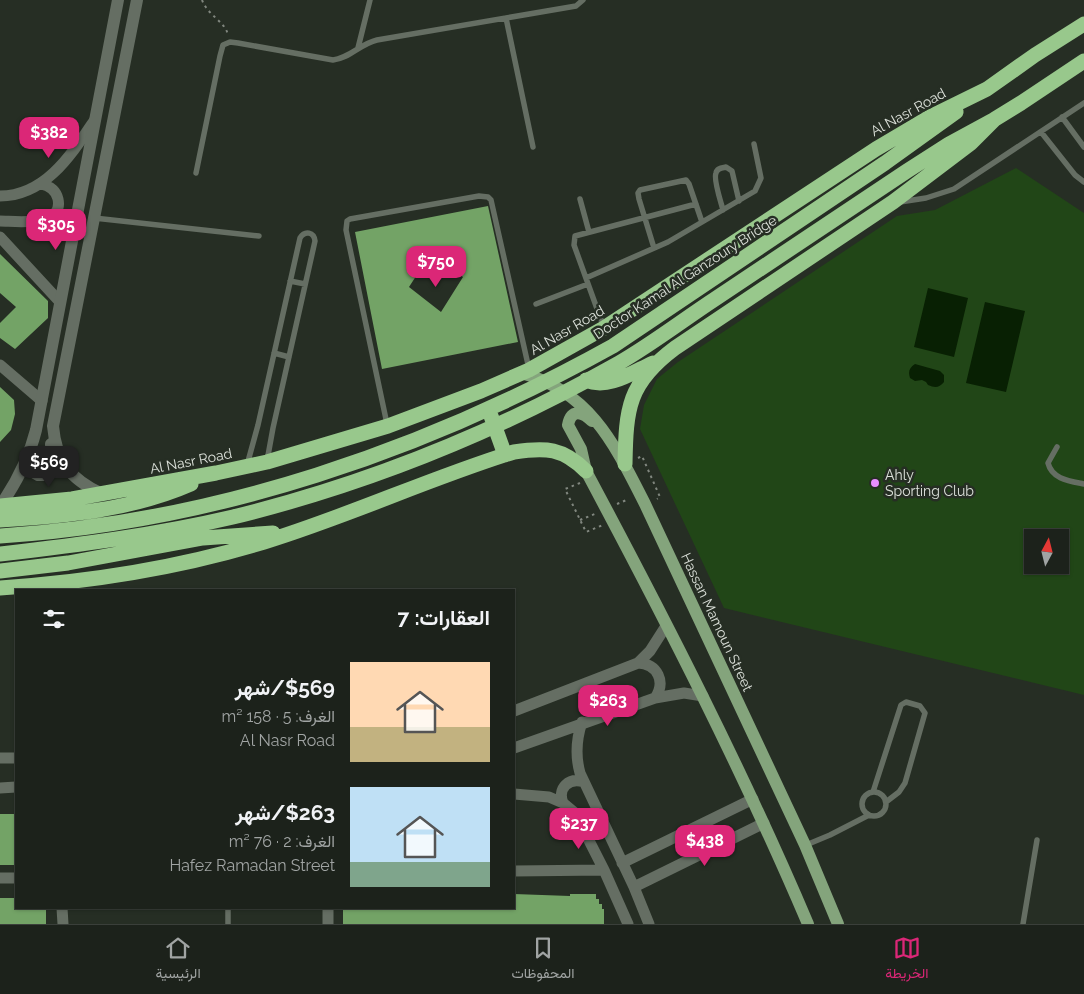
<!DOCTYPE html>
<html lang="ar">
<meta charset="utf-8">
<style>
body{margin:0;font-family:Raleway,Vazirmatn,sans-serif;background:#292f28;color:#f1f3f6;direction:rtl;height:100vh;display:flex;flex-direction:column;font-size:19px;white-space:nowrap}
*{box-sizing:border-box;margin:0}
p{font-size:16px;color:#a0a4a3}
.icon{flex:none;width:28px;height:28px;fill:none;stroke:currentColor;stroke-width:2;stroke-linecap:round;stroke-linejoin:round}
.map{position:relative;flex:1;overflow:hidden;direction:ltr}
.drawer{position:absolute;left:15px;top:589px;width:500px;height:320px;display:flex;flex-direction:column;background:#1c221b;border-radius:0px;box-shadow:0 1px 4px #0004,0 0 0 1px #3a3f3a;direction:rtl}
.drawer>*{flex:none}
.needle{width:32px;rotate:7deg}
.controls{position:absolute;left:1024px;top:529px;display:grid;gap:10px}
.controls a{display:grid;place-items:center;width:45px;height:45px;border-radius:0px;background:#1c221b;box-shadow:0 1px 4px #0004,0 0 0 1px #3a3f3a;font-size:25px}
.price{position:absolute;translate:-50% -42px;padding:0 11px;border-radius:10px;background:#db2777;color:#fff;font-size:16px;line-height:32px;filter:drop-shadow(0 1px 2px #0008)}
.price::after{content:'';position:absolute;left:50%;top:30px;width:15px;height:11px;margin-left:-8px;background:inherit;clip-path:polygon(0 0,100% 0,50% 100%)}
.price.active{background:#222;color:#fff}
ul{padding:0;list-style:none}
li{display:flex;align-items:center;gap:15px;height:125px;padding:0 25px}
li span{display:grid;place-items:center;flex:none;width:140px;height:100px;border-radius:0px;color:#555}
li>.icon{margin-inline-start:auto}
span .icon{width:60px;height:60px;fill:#fffc;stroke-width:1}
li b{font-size:21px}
h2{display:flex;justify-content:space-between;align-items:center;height:60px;padding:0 25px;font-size:21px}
.dock{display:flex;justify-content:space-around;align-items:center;height:70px;border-top:1px solid #3a3f3a;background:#1c221b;font-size:14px;color:#a0a4a3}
.dock a{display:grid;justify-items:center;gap:2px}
.dock .active{color:#db2777}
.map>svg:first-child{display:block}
.pitch{fill:#214617;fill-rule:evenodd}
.water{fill:#082003}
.building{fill:#73a366;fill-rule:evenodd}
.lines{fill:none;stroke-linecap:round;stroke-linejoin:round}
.path{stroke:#81877f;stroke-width:2;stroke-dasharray:2.5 4;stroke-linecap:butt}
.lane{stroke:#656e63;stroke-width:5.5}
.street{stroke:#656e63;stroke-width:11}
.secondary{stroke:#656e63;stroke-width:12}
.primary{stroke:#84a47c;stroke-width:12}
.highway{stroke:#98c88c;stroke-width:15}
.poi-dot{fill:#e88eff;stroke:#262e24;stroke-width:2}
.labels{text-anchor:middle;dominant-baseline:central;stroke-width:5;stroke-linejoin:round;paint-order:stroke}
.street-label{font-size:14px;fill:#dce1da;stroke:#262e24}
.poi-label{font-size:14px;fill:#dce1da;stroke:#262e24;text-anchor:start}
</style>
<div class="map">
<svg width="1084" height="924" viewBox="0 0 1084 924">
<rect width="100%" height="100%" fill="#262e24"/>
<!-- pitch -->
<path class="pitch" d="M 1016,168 L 1084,213 L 1084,695 L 724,608 L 640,429 L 644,405 L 657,379 L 678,362 L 897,216 L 935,210 ZM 1032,538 L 1060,538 L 1060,565 L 1032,565 Z"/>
<!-- water -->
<path class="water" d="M 928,288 L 968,298 L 954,357 L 914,347 Z
M 985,302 L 1025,311 L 1006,392 L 966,383 Z
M 915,364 L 940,371 L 944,375 L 944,382 C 939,388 935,388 928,385 L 926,382 L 922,380 L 915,381 L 910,378 C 908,372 909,368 915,364 Z"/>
<!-- building -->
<path class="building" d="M 488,206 L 518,342 L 382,369 L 355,232 ZM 431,253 L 463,277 L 441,312 L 409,287 Z
M 0,254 L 48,301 L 48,318 L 15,349 L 0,338 L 0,323 L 16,307 L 0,293 Z
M 0,387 L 14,400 L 15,414 L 11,430 L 0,442 Z
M 0,814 L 16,814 L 16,862 L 15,862 L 15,865 L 0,865 Z
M 514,894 L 570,896 L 570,894 L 596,894 L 596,899 L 599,899 L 599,904 L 602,904 L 602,909 L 604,909 L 604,924 L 343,924 L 343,908 L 514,908 Z
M 0,898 L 16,898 L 16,908 L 46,908 L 46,924 L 0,924 Z"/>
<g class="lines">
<!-- path -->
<path class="path" d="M 202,0 C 208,16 225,21 228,35
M 638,458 L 642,456 L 660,497 L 657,499
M 580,483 L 565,489 L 586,532 L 603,525
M 617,504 L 629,499
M 580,520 L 597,513"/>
<!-- lane -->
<path class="lane" d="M 506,18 L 533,147
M 358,48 L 370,0
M 1062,117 L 1084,147
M 1041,132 L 1075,175 L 1084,182
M 196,173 L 220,56 L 223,45 L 230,42 L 238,43 L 333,60 C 350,58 360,44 377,40 L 576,6 L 583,0
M 580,199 L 589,232
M 900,202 L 926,198 L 954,189 L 1084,103
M 723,210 C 721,202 713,179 716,173 C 717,168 722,168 726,167 L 732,171 L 739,201
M 94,218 L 259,236
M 654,248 L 639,199 L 638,193 L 640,190 L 686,180 L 689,184 L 702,222
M 586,278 L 668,242 L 755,191 L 761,178 L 754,144
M 290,281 L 305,284
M 536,304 L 588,284
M 604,328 L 574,245 L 575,236 L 696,204
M 274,353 L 289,357
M 387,424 L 346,230 L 347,221 L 350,219 L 479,196 L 488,197 L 491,200 L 529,369
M 1057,447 L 1048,463 C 1052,479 1069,481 1084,484
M 247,465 L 258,425 L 300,238 C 305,230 314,232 315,241 L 273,428 L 267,461
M 873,792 L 901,705 L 906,702 L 920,706 L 925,713 L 905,783 L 899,792 L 886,802
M862 804a12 12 0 1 1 24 0a12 12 0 1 1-24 0Z
M 806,845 L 830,835 L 869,815
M 228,908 L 228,924
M 1023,924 L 1037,840"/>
<!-- street -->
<path class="street" d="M 0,196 C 45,196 71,155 94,121
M 0,221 C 16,221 64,228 58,199 C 56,190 50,186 41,184
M 0,237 L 60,302
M 0,365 L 42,401
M 638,663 C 658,664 666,682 655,698
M 514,711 L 638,663 L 650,651 L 666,626
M 582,722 C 576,740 575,755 580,773 L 634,887 L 649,924
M 514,748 L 655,698 L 684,693 L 703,696
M 0,758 L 16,758
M 0,788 L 16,787
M 514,794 L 549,797 L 563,803 L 575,813 L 604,870 L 628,924
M 563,803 C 557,788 569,777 584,782
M 622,863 L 753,799
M 514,871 L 604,870
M 0,878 L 16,878
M 634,887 L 764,823
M 62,908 L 63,924
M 328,924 L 328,908"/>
<!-- secondary -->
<path class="secondary" d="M 31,455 C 30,464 29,471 38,475 L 46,475 L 52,468 L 51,444
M 102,494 C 70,479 56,461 53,426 L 137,0
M 0,506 C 17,482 29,458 36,430 L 118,0"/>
<!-- primary -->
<path class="primary" d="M 521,373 C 590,391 615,445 645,504 L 805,845 L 838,924
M 592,421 C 582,411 571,409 568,425 L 581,449 L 586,471 C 665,619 742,769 808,924"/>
<!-- highway -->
<path class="highway" d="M 586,380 C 608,390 633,372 653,363
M 491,416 L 505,455
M 625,464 C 626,408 628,383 675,348 L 893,202 L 971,143 L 995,119 L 1021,103 L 1084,61
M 0,506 L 72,499 L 216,473 L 267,462 L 388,426 L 481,391 L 529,370 L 604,328 L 876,149 L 930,117 L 987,89 L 1035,55 L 1084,24
M 0,520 C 64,516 132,510 191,484
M 0,536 C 216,522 424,451 613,346 L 885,163 L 956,112
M 0,554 C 78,545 156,535 233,517 C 368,484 498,431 619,363 C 652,344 683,320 715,299 C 779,256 843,214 907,171 L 949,144 L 995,119
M 0,571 L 68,563 L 203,538 L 273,533
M 0,588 C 89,582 179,568 264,542 C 349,516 430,478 514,452 C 546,447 563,448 586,471"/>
</g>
<!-- markers -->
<circle class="poi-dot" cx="875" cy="483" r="5"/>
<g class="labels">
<!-- street labels -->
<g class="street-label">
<text transform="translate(908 112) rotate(-29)">Al Nasr Road</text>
<text transform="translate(685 277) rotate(-33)">Doctor Kamal Al Ganzoury Bridge</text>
<text transform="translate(567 330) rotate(-30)">Al Nasr Road</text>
<text transform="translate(191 461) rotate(-11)">Al Nasr Road</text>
<text transform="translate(717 622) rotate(65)">Hassan Mamoun Street</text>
</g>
<!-- poi labels -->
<g class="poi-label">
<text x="885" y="475">Ahly<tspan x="885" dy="16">Sporting Club</tspan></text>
</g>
</g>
</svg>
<div class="controls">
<a><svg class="needle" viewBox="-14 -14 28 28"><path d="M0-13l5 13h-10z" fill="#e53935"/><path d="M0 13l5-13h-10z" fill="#a0a4a3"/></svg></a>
</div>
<b class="price" style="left:49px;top:159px">$382</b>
<b class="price" style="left:56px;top:251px">$305</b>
<b class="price" style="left:436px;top:288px">$750</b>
<b class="price active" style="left:49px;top:488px">$569</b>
<b class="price" style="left:608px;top:727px">$263</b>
<b class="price" style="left:579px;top:850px">$237</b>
<b class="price" style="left:705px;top:867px">$438</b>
<section class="drawer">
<h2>العقارات: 7<svg class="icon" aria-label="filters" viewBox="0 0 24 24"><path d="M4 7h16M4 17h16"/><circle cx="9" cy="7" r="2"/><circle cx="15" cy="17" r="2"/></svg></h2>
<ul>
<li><span style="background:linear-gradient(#ffd9b3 65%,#c2b280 0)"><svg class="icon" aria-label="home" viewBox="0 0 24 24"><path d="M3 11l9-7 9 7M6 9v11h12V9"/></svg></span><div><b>$569/شهر</b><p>الغرف: 5 · 158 m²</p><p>Al Nasr Road</p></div></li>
<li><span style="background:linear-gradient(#bfe0f5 75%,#7fa58c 0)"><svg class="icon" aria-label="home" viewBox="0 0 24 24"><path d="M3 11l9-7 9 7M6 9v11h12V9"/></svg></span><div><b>$263/شهر</b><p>الغرف: 2 · 76 m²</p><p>Hafez Ramadan Street</p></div></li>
</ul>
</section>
</div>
<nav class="dock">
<a class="active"><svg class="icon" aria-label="map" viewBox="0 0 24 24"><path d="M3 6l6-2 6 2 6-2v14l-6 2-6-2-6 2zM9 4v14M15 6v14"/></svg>الخريطة</a>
<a><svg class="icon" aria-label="saved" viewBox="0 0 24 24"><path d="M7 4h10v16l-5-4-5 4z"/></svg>المحفوظات</a>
<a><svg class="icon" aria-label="home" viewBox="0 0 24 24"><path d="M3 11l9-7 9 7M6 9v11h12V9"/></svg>الرئيسية</a>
</nav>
